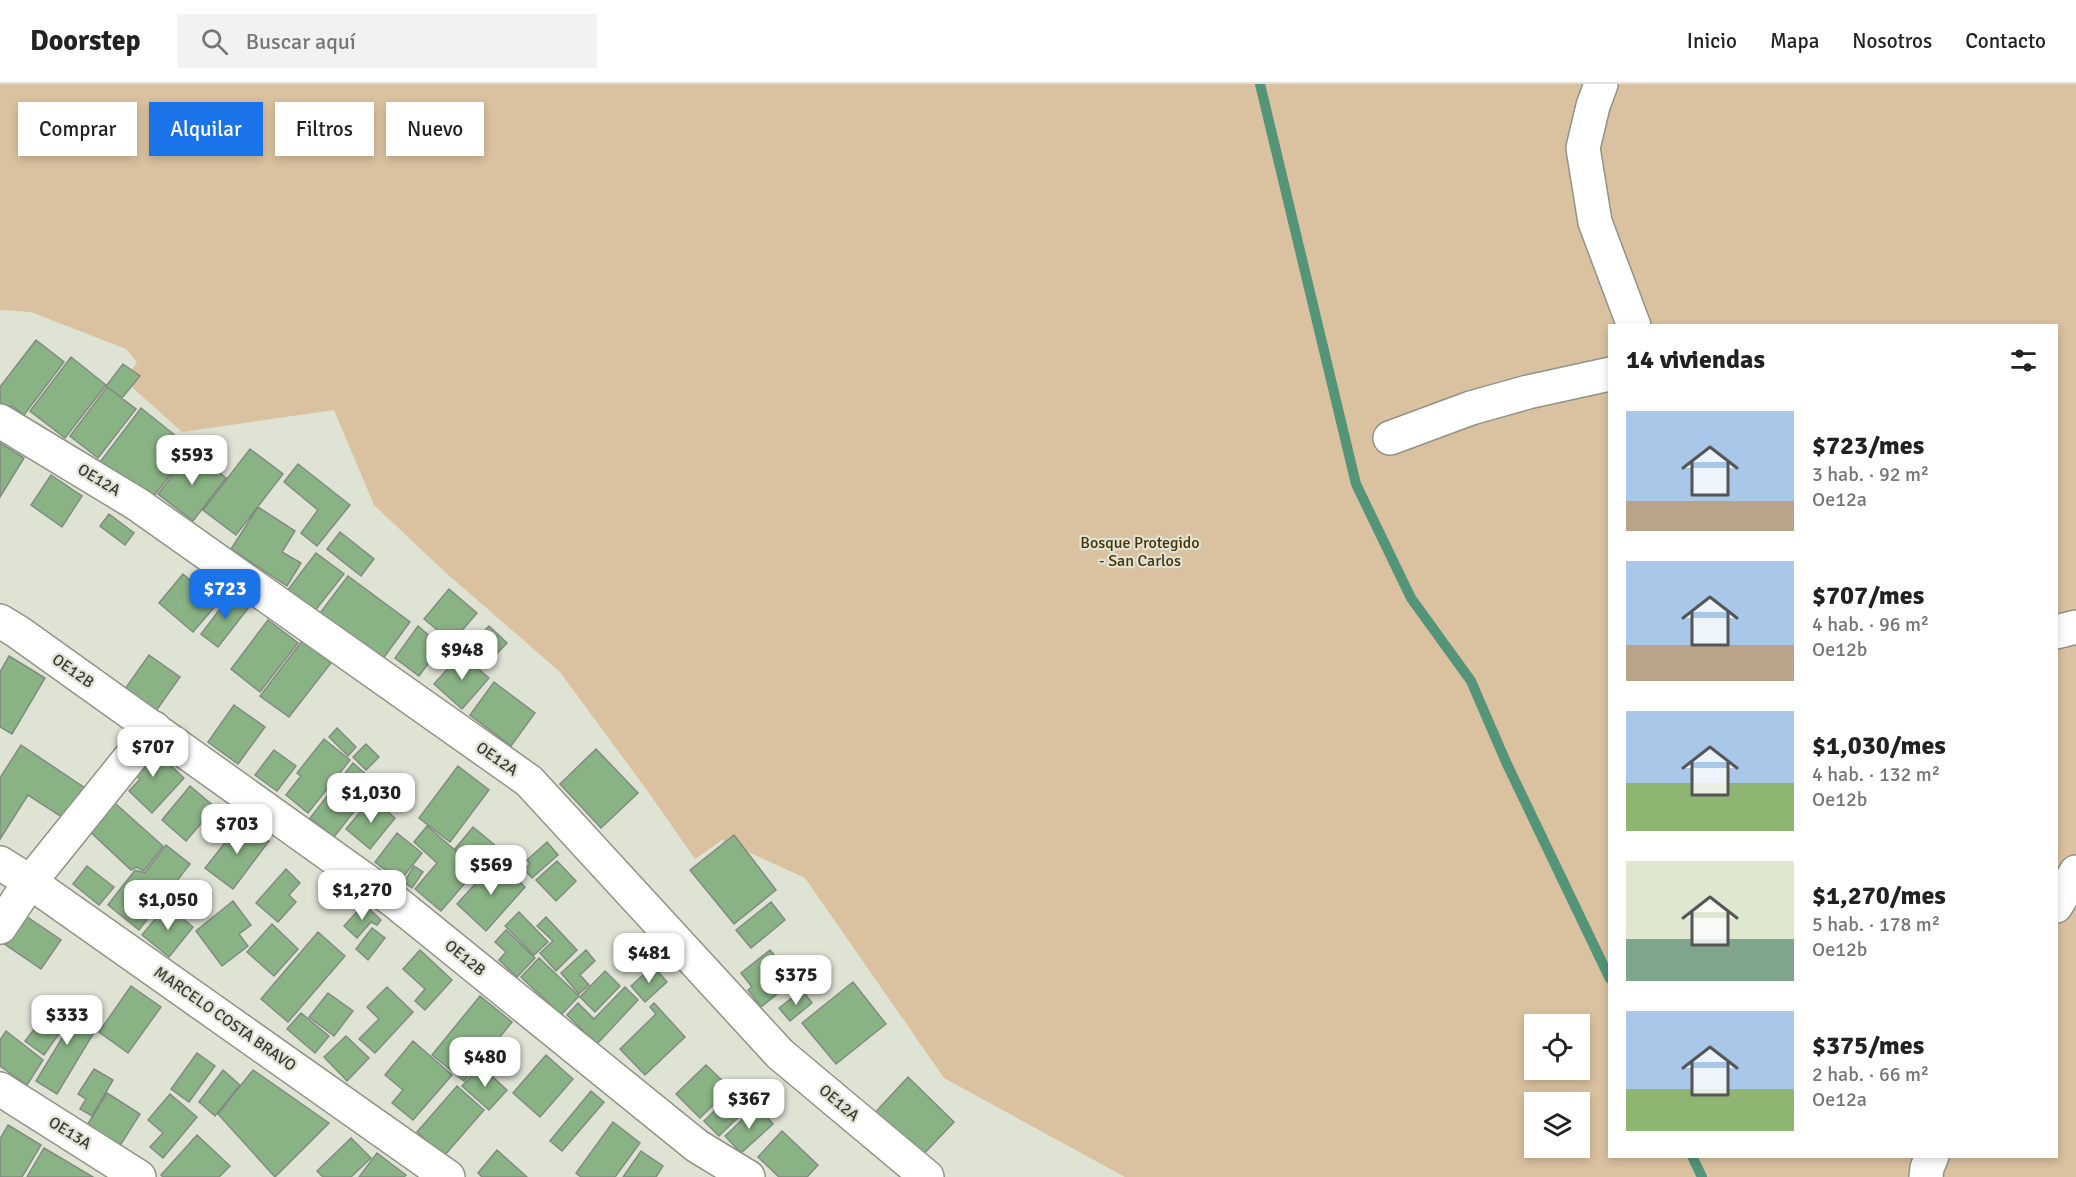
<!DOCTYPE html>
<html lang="es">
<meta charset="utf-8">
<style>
body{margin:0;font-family:Signika,sans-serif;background:#f2f2f2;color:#222;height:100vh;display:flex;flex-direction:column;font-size:22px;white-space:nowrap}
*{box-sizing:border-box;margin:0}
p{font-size:20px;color:#767676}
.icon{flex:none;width:33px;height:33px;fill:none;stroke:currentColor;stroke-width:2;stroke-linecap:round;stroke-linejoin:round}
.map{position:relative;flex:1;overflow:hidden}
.drawer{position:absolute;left:1608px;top:240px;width:450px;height:834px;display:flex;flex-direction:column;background:#fff;border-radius:0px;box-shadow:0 3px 9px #0003}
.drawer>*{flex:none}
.banner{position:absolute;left:18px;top:18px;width:570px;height:54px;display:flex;gap:12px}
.fabs{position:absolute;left:1524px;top:930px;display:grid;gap:12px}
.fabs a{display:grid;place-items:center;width:66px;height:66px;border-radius:0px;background:#fff;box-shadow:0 3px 9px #0003;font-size:30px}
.price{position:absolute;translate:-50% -51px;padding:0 14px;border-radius:12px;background:#fff;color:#222;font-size:20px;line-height:39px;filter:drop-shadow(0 2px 3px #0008)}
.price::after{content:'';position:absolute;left:50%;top:36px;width:18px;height:14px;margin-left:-9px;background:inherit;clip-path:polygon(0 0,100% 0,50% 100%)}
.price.current{background:#1a73e8;color:#fff}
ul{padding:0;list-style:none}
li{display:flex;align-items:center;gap:18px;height:150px;padding:0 18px}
li span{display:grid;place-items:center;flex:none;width:168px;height:120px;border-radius:0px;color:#555}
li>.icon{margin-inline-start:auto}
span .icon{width:72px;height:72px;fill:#fffc;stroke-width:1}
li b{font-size:26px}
h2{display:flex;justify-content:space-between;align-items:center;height:72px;padding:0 18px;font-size:26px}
.pill{padding:0 21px;border-radius:0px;background:#fff;box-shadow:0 3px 9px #0003;font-size:21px;line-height:54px}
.pill.current{background:#1a73e8;color:#fff}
header{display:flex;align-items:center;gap:36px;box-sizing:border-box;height:84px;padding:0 30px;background:#fff;border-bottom:2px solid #e0e0e0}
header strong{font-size:28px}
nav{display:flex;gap:33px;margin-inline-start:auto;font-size:21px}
.search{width:420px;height:54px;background:#f2f2f2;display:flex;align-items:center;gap:15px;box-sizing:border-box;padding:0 21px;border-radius:0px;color:#767676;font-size:22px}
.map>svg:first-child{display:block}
.green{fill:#dac19f;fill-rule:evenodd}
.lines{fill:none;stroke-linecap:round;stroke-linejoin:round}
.stream{stroke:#549579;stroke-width:10}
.building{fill:#8ab385;stroke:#818b80;stroke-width:1.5}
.minor-casing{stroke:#909486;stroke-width:36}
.minor{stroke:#fff;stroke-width:33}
.labels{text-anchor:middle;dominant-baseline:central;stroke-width:4.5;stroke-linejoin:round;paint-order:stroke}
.street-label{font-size:16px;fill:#3a3b35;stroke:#dfe3d4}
.park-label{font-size:16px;fill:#493005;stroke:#dfe3d4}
</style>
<header>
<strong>Doorstep</strong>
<div class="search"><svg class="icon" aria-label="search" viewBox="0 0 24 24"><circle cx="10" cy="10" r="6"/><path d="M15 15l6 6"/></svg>Buscar aquí</div>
<nav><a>Inicio</a><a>Mapa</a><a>Nosotros</a><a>Contacto</a></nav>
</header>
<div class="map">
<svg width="2076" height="1093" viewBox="0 0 2076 1093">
<rect width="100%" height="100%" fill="#dfe3d4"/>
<!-- green -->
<path class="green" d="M 0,0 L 2076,0 L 2076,1093 L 1125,1093 L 944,994 L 805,794 L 722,756 L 695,775 L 649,709 L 560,588 L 445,488 L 374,421 L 334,326 L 182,348 L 125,297 L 137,278 L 126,265 L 31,228 L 0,226 ZM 1610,242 L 2056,242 L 2056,1072 L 1610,1072 ZM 1534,940 L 1580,940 L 1580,986 L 1534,986 ZM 1534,1018 L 1580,1018 L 1580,1064 L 1534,1064 Z"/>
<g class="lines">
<!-- stream -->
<path class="stream" d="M 1260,0 L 1356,400 L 1411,514 L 1471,597 L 1506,678 L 1610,895
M 1692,1072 L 1702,1093"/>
</g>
<!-- building -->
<path class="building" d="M 36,256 L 64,278 L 24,331 L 12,322 L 9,325 L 0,318 L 0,303 Z
M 71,273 L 106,301 L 65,354 L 30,327 Z
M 123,280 L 140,292 L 122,314 L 106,302 Z
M 107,303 L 136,325 L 98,374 L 70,352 Z
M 141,324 L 191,364 L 150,417 L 100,378 Z
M 0,359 L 24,374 L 0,413 Z
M 250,365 L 283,390 L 236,451 L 203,426 Z
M 191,367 L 226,394 L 193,437 L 158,410 Z
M 298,380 L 350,421 L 317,462 L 301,449 L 318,426 L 284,398 Z
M 51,391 L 82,412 L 62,443 L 31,421 Z
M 258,423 L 295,447 L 282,468 L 301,479 L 287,502 L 231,465 Z
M 109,430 L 134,449 L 125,461 L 100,442 Z
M 340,448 L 374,475 L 361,492 L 327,465 Z
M 316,469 L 344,490 L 314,528 L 287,507 Z
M 183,490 L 217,520 L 193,548 L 159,519 Z
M 348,492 L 410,538 L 382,576 L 320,529 Z
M 449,505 L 477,529 L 452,558 L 424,535 Z
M 232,509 L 249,523 L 218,563 L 201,550 Z
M 268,536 L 298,559 L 260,608 L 231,585 Z
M 418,542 L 441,562 L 419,592 L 395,574 Z
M 489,542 L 507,559 L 483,584 L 465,567 Z
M 302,557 L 331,579 L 289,633 L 260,612 Z
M 461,570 L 489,594 L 462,625 L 434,600 Z
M 149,571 L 180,593 L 156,627 L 125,605 Z
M 9,572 L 45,594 L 12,650 L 0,643 L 0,588 Z
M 494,598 L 535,629 L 511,662 L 470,631 Z
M 234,621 L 265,643 L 238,680 L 208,658 Z
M 337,644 L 356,663 L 348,672 L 329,653 Z
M 324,655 L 350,676 L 308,729 L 286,711 L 301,692 L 297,689 Z
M 148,660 L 184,694 L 152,729 L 129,707 L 140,695 L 127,684 Z
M 366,660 L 379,673 L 366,686 L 353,673 Z
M 21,661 L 88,706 L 68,737 L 28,711 L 0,755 L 0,694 Z
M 596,665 L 638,709 L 601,744 L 560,700 Z
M 274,666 L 296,682 L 277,707 L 255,691 Z
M 353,679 L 376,699 L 334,753 L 310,734 Z
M 458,682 L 489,706 L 450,758 L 419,734 Z
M 190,702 L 215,723 L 186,757 L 162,736 Z
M 108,713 L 163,762 L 144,787 L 136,783 L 131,786 L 85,743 Z
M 372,714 L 395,734 L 370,765 L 346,745 Z
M 242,737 L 269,757 L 233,805 L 205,784 Z
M 427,742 L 477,785 L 441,827 L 415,805 L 437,779 L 414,758 Z
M 473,743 L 501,766 L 483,788 L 455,765 Z
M 397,749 L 422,769 L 400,797 L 375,778 Z
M 734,751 L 776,806 L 734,840 L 690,786 Z
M 547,758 L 558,771 L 532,794 L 524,785 L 530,780 L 527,776 Z
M 166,761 L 190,780 L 139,846 L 108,821 L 135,786 L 145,789 Z
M 497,776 L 525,803 L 486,847 L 457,820 Z
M 557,777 L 576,797 L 556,817 L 536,796 Z
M 87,782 L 114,803 L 99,821 L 73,800 Z
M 414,782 L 423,788 L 412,804 L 404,798 Z
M 286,785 L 300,799 L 289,811 L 296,818 L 278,838 L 256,819 Z
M 233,817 L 251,841 L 239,850 L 248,862 L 222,882 L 196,847 Z
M 771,818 L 785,836 L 751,864 L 736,846 Z
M 364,820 L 381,836 L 377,841 L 371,838 L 357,854 L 344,842 Z
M 167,821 L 193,843 L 169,873 L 142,851 Z
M 519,828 L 548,858 L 534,871 L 505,842 Z
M 23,830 L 61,856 L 41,885 L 3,859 Z
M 546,833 L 577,866 L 556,887 L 540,869 L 553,857 L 537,842 Z
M 272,840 L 298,865 L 274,892 L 247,868 Z
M 372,844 L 385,854 L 368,876 L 356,865 Z
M 506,846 L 535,874 L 517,893 L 499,876 L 506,868 L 495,858 Z
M 318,848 L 345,872 L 288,938 L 261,915 Z
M 420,866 L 452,896 L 425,926 L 415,917 L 425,905 L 403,885 Z
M 586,866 L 595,877 L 580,891 L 589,901 L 579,910 L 561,889 Z
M 770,866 L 794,896 L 761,923 L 748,906 L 752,903 L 741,889 Z
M 539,874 L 579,912 L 561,931 L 521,893 Z
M 653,882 L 667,898 L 645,918 L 631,902 Z
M 605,887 L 620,902 L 595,928 L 580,913 Z
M 853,898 L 886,940 L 836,980 L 802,939 Z
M 131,902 L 161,923 L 128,969 L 99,948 Z
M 387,903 L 413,928 L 375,969 L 359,955 L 379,935 L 367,923 Z
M 625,903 L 638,916 L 597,960 L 567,931 L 578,919 L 594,935 Z
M 802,906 L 812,919 L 790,937 L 779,924 Z
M 328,909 L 353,927 L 334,952 L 309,933 Z
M 480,912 L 512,938 L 464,997 L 432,971 Z
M 61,916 L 99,940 L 57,1010 L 36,997 L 67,946 L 49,935 Z
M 654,919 L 685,953 L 645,991 L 620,965 L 656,930 L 650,923 Z
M 301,929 L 329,952 L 315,969 L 287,945 Z
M 43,934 L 61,947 L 44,971 L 25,957 Z
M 6,947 L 43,976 L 27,1001 L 0,982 L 0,956 Z
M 346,952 L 369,974 L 347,997 L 324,973 Z
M 413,957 L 452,991 L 413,1036 L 392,1019 L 403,1006 L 385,991 Z
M 197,969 L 215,982 L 189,1018 L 171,1005 Z
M 546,971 L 573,995 L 540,1033 L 513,1009 Z
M 706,981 L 730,1004 L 700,1034 L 676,1010 Z
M 481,982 L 507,1006 L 489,1026 L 462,1002 Z
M 94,985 L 113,996 L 92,1032 L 80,1025 L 86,1015 L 78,1010 Z
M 223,986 L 240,1001 L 215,1032 L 199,1018 Z
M 253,986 L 329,1039 L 275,1093 L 218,1030 Z
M 908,993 L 954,1038 L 918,1076 L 871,1033 Z
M 746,996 L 761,1011 L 719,1052 L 704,1037 Z
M 457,1002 L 484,1026 L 444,1072 L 417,1048 Z
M 591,1007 L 604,1018 L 562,1067 L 550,1057 Z
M 107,1009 L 140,1030 L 116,1068 L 84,1046 Z
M 170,1010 L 197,1033 L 163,1074 L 150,1063 L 163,1049 L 148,1036 Z
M 757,1022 L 773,1040 L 741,1069 L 725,1052 Z
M 613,1038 L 640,1059 L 615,1093 L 581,1093 L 576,1089 Z
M 8,1041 L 41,1061 L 22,1093 L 0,1093 L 0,1055 Z
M 782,1047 L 818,1081 L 807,1093 L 779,1093 L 758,1073 Z
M 197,1051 L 230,1082 L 219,1093 L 163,1093 L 161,1091 Z
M 351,1054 L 371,1074 L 351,1093 L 323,1093 L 317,1087 Z
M 44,1064 L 93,1093 L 27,1093 Z
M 497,1066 L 527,1093 L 482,1093 L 478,1089 Z
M 641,1067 L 663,1082 L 656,1093 L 623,1093 Z
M 377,1069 L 406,1091 L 404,1093 L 359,1093 Z"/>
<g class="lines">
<defs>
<path id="minor" d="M 1601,0 L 1593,22 L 1583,64 L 1595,138 L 1634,242
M 0,337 L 137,420 L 529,697 L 780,970 L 927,1093
M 1390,354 L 1471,324 L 1528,308 L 1610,290
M 0,537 L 18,548 L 393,816 L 697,1062 L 748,1093
M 2056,548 L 2076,543
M 0,779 L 30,798 L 448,1093
M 2056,822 L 2076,788
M 0,843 L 30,798 L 154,644
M 0,1005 L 139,1093
M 1926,1093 L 1927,1084 L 1932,1072"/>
</defs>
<!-- minor casing -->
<use href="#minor" class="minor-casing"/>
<!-- minor -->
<use href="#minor" class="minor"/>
</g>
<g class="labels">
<!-- street labels -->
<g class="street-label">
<text transform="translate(99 396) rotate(31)">OE12A</text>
<text transform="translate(73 587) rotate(35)">OE12B</text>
<text transform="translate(497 675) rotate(35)">OE12A</text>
<text transform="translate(465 874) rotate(39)">OE12B</text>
<text transform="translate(225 935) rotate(35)">MARCELO COSTA BRAVO</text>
<text transform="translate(839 1019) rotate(40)">OE12A</text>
<text transform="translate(70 1049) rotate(32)">OE13A</text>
</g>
<!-- park labels -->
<g class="park-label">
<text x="1140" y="459">Bosque Protegido<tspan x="1140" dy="18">- San Carlos</tspan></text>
</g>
</g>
</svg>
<div class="fabs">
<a><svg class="icon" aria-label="locate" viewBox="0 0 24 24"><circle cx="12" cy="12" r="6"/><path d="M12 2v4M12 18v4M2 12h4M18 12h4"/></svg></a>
<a><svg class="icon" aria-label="layers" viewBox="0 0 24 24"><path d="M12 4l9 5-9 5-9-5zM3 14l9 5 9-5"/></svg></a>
</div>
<b class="price" style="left:192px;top:402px">$593</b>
<b class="price current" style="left:225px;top:536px">$723</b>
<b class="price" style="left:462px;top:597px">$948</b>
<b class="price" style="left:153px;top:694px">$707</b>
<b class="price" style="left:371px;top:740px">$1,030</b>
<b class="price" style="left:237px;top:771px">$703</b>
<b class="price" style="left:491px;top:812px">$569</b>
<b class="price" style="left:362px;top:837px">$1,270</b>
<b class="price" style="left:168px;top:847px">$1,050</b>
<b class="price" style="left:649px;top:900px">$481</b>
<b class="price" style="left:796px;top:922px">$375</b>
<b class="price" style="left:67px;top:962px">$333</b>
<b class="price" style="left:485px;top:1004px">$480</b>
<b class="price" style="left:749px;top:1046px">$367</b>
<div class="banner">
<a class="pill">Comprar</a>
<a class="pill current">Alquilar</a>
<a class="pill">Filtros</a>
<a class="pill">Nuevo</a>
</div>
<section class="drawer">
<h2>14 viviendas<svg class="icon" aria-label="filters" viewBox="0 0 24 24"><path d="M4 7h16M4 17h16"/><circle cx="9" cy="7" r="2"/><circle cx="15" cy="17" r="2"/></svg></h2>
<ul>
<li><span style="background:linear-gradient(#a9c7e8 75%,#b9a48a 0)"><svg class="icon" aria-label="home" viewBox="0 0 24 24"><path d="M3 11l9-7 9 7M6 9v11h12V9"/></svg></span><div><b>$723/mes</b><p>3 hab. · 92 m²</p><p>Oe12a</p></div></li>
<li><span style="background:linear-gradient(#a9c7e8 70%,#b9a48a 0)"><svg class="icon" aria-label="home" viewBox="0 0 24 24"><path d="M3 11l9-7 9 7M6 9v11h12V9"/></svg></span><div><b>$707/mes</b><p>4 hab. · 96 m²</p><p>Oe12b</p></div></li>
<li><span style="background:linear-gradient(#a9c7e8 60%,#8fb573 0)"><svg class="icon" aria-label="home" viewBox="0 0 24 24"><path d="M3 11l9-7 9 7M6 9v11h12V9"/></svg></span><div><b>$1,030/mes</b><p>4 hab. · 132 m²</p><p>Oe12b</p></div></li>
<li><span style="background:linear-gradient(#dfe7d0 65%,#7fa58c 0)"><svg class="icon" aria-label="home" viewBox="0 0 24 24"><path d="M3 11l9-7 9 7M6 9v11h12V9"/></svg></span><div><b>$1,270/mes</b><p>5 hab. · 178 m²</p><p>Oe12b</p></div></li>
<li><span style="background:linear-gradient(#a9c7e8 65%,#8fb573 0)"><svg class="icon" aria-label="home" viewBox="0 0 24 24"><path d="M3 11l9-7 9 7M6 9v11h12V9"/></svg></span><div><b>$375/mes</b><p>2 hab. · 66 m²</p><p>Oe12a</p></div></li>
</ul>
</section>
</div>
